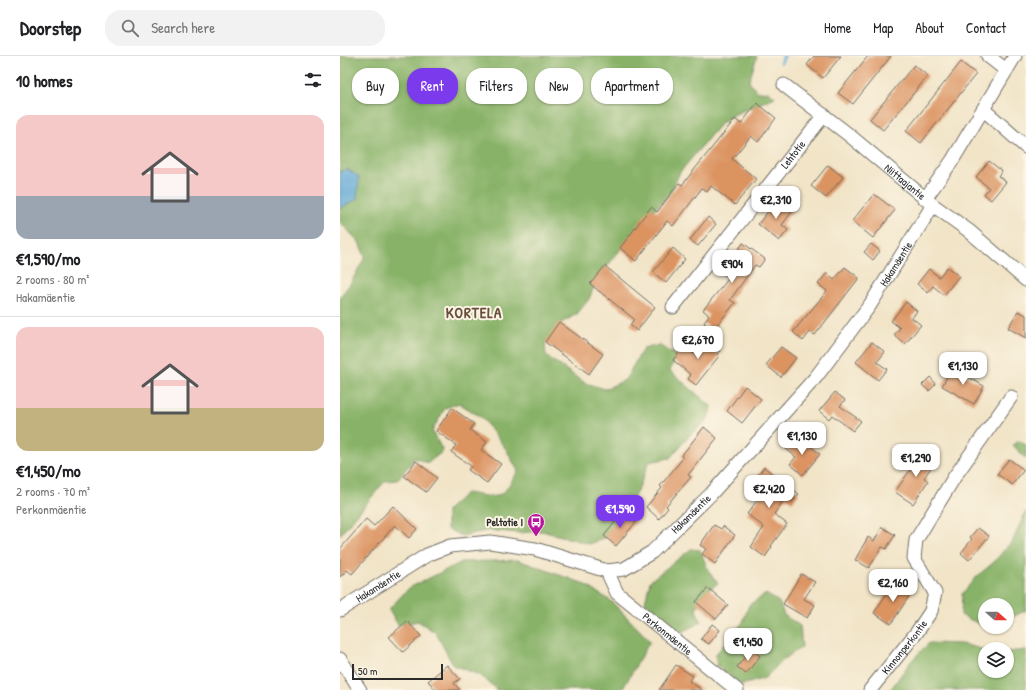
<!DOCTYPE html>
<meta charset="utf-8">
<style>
body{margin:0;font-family:"Patrick Hand",sans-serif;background:#f2f2f2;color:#202124;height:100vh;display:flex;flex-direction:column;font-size:15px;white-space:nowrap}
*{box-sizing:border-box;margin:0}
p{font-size:13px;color:#757577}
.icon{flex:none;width:22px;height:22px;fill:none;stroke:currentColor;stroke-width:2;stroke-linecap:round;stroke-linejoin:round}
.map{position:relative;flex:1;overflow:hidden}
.side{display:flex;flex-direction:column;background:#fff;width:340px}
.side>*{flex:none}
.guide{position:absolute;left:12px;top:12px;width:380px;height:36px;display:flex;gap:8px}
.needle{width:26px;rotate:111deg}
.buttons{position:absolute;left:638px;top:542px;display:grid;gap:8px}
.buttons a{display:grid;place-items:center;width:36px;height:36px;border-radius:50%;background:#fff;box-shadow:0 1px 3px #0004;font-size:20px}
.scale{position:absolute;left:12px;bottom:10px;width:91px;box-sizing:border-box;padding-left:4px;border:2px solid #2b2b2b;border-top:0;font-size:11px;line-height:14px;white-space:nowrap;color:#2b2b2b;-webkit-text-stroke:3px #fcf5e5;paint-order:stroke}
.price{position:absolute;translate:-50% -34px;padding:0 9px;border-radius:8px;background:#fff;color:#222;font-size:13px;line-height:26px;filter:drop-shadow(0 1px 2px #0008)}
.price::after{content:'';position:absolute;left:50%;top:24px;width:12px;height:9px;margin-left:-6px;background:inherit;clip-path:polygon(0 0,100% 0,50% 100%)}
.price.current{background:#7c3aed;color:#fff}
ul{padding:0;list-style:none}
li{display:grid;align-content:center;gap:8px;height:212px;padding:0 16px}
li+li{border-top:1px solid #e0e0e0}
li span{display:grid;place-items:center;height:124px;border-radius:12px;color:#555}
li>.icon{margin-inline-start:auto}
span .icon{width:72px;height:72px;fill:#fffc;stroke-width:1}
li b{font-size:17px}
h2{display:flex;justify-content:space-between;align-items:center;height:48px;padding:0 16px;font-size:17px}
.chip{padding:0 14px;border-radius:16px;background:#fff;box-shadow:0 1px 3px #0004;font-size:14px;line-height:36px}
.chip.current{background:#7c3aed;color:#fff}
header{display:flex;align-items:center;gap:24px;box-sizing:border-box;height:56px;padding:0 20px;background:#fff;border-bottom:1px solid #e0e0e0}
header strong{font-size:19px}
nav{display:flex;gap:22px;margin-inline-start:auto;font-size:14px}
.search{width:280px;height:36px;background:#f2f2f2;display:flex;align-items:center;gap:10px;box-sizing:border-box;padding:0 14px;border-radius:16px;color:#757577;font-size:15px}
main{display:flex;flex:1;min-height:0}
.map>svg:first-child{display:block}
.forest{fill:#88b268;stroke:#5a6e4a}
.water{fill:#5fa8d7;stroke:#456a81}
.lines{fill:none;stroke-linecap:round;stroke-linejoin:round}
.stream{stroke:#5fa8d7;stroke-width:3.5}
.building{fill:#db9361}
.street-casing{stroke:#706c62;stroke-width:15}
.street{stroke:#fff;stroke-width:13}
.labels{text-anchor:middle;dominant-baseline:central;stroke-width:4;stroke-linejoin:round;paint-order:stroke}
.street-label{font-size:11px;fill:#2b2b2b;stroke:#fcf5e5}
.poi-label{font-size:11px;font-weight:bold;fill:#2b2b2b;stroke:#fcf5e5;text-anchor:end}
.district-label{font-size:15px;font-weight:bold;letter-spacing:1px;fill:#694f3e;stroke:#fcf5e5}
</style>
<header>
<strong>Doorstep</strong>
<div class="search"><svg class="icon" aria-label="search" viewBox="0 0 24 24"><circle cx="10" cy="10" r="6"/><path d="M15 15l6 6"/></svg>Search here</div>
<nav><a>Home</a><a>Map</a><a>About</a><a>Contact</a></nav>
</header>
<main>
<section class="side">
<h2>10 homes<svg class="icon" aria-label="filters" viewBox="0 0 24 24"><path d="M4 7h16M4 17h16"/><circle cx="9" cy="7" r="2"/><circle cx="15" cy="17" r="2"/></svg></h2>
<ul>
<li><span style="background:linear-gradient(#f6c9c9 65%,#9aa5b1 0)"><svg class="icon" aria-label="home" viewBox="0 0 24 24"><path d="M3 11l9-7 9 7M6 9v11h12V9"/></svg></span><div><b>€1,590/mo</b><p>2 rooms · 80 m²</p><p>Hakamäentie</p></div></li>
<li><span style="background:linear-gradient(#f6c9c9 65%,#c2b280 0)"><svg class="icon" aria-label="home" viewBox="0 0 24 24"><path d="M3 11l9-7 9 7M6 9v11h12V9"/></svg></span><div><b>€1,450/mo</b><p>2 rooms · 70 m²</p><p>Perkonmäentie</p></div></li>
</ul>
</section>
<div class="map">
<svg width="686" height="634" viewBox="0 0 686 634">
<rect width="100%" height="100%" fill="#fcf5e5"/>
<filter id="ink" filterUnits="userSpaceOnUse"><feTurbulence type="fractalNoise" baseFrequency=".025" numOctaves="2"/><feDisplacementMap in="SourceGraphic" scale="8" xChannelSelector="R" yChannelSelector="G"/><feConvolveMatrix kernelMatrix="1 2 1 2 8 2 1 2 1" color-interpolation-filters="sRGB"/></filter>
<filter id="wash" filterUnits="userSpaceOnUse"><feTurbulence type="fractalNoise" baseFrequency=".012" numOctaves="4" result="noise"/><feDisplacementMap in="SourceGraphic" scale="16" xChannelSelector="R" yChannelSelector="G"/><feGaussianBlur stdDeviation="0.9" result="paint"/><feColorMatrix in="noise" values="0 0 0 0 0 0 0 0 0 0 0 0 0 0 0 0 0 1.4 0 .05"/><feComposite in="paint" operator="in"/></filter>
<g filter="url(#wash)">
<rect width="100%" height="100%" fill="#f1e4c7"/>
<!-- forest -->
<path class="forest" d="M 0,0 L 417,0 L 409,26 L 418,36 L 429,36 L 435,41 L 393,59 L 381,67 L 340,116 L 330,137 L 304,164 L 257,223 L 249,243 L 237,258 L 221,267 L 205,287 L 206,300 L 245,327 L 265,333 L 285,324 L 303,293 L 319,289 L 336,300 L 330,315 L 372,351 L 367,364 L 349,380 L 330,402 L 309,406 L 298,434 L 269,480 L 250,488 L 202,475 L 179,477 L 149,474 L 122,480 L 107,473 L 107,454 L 126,437 C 161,442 159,446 178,415 L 166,393 L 142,362 L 119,347 L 105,352 L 92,375 L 103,395 L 88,407 L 75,402 L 57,424 L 45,425 L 0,479 L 0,241 L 10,228 L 25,201 L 19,186 L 0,166 L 0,152 L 2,152 L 7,113 L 0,116 Z
M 679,385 L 686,389 L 686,403 L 673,389 Z
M 686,455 L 686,554 L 667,564 L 667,549 L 645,549 L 645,570 L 643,570 L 621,559 L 622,538 L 636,521 L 653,507 L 673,484 Z
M 351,493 L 360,494 L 369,516 L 378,527 L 363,538 L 356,554 L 361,566 L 340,577 L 319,561 L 305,546 L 310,525 Z
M 178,504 L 242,527 L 271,545 L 310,585 L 282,634 L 155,634 L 156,632 L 139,619 L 113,609 L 96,577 L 78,565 L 58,569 L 49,553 L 69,532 L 122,506 Z
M 426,538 L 439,546 L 444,559 L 460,570 L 462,591 L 444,603 L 425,622 L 402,629 L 378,611 L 375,599 L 403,566 L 409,549 Z
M 589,587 L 622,588 L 645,594 L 645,615 L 667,615 L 667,596 L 686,594 L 686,634 L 550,634 L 572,604 Z"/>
<!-- water -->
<path class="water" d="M 7,113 L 19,121 L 17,143 L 0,152 L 0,116 Z"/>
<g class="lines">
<!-- stream -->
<path class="stream" d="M 441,6 L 444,0"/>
</g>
<g id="blocks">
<!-- building -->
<path class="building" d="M 474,0 L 501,0 L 483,22 L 467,9 Z
M 528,0 L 551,0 L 513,48 L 498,37 Z
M 621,6 L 636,18 L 581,87 L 566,75 Z
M 574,9 L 588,20 L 543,74 L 530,63 Z
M 417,47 L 436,62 L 418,86 L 411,80 L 392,103 L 416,123 L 395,149 L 371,130 L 367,136 L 362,132 L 333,170 L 327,165 L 296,205 L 280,192 L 311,151 L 317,156 L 339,127 L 342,129 L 395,63 L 401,68 Z
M 649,105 L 662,115 L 658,120 L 666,126 L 651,144 L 644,138 L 649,132 L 636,121 Z
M 488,109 L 503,121 L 486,142 L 471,130 Z
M 534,138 L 555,154 L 533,182 L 512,165 Z
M 438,143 L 453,154 L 442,169 L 448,174 L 439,185 L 418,168 Z
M 368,161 L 376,168 L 358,190 L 350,184 Z
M 403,187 L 425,203 L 419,211 L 415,209 L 390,244 L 395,247 L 373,274 L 364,267 L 369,259 L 363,254 L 389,222 L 382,217 Z
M 531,188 L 540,195 L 533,204 L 524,196 Z
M 333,192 L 345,203 L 326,227 L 313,216 Z
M 265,210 L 315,251 L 297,275 L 290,269 L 294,263 L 250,228 Z
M 505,211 L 519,222 L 475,279 L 470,276 L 463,285 L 453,276 L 487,235 L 478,228 L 487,217 L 494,224 Z
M 607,211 L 619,220 L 604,239 L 593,230 L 588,237 L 577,228 L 589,213 L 599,221 Z
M 566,246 L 577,255 L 572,262 L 581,269 L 565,288 L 554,279 L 560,272 L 551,265 Z
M 678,255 L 686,259 L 686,282 L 668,272 Z
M 219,266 L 263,298 L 249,318 L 205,286 Z
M 367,283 L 380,294 L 377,298 L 379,300 L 356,329 L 348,323 L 351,319 L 333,304 L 344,290 L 354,298 Z
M 532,286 L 545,296 L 537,306 L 547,313 L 538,324 L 516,306 Z
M 441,291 L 456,302 L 441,321 L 426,309 Z
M 612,312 L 644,330 L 634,348 L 602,330 Z
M 590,321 L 596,328 L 589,335 L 582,329 Z
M 405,330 L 421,343 L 402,367 L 387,355 Z
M 495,336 L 505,344 L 500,350 L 521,365 L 513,375 L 492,359 L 489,363 L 479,355 Z
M 112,352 L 134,368 L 130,374 L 147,386 L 141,394 L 161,408 L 147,427 L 128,414 L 131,410 L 111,396 L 116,389 L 96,375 Z
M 364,371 L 377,382 L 348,419 L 351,421 L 326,450 L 328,452 L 319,463 L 306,451 L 322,432 L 320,430 L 343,402 L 341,400 Z
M 454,383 L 464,391 L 467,387 L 480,398 L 463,419 L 450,408 L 456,401 L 446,393 Z
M 583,395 L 596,404 L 584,422 L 588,425 L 573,448 L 555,436 Z
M 669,403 L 684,414 L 672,429 L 657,418 Z
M 76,405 L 97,422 L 86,436 L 64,420 Z
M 424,411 L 459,438 L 452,446 L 446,441 L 434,458 L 447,468 L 431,490 L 432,491 L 425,501 L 411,491 L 424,471 L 407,458 L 422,438 L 411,429 Z
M 53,450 L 77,473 L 69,482 L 55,469 L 12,518 L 7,514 L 0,521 L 0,493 L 26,463 L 34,470 Z
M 283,456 L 296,466 L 276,490 L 264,480 Z
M 374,469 L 381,473 L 383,470 L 395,479 L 375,508 L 362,498 L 366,493 L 360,489 Z
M 542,471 L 555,479 L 546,493 L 542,491 L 529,512 L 515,504 L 528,481 L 534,485 Z
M 638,472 L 649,480 L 629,504 L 621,497 L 632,483 L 630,481 Z
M 461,518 L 475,526 L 464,543 L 475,549 L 467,562 L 443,548 Z
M 561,526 L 573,534 L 551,568 L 534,557 L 547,537 L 552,540 Z
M 368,532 L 388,549 L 376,563 L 356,546 Z
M 67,565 L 81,580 L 63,596 L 49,581 Z
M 372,568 L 380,574 L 369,588 L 361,583 Z
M 411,593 L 420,600 L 406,618 L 397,611 Z
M 107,609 L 120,623 L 114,627 L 120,634 L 96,634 L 88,625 Z
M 336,609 L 353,620 L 349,625 L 362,634 L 319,634 Z"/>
</g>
</g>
<g filter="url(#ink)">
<use href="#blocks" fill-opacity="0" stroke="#706c62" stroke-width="1"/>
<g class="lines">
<defs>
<g id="street">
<path d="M 648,0 L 666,14"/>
<path id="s1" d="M 444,29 L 509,79 L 593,149 L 629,175 L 686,224"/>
<path d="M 644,54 L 686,91"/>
<path d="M 585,143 L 612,105 L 675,0"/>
<path id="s2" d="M 333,251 L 484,59"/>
<path id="s3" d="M 267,515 L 277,537 L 397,634"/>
<path id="s4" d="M 0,554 L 87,499 L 110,490 L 150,486 L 195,493 L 267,515 L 284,513 L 312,496 L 371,438 L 476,321 L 530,249 L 593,149"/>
<path d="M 0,603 L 20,634"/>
<path id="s5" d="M 530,634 L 577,576 L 591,555 L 595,537 L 574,502 L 576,484 L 615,420 L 671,341"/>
</g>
</defs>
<!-- street casing -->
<use href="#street" class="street-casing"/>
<!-- street -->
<use href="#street" class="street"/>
</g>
</g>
<!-- icons -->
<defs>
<symbol id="bus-pin" viewBox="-11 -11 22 30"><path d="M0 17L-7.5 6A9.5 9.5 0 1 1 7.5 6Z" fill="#b5179e" stroke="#fcf5e5"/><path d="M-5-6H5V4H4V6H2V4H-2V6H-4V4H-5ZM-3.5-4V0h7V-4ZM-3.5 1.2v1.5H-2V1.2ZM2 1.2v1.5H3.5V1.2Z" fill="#fff"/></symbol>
</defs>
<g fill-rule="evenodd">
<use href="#bus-pin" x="186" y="456" width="20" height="27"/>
</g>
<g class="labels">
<!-- street labels -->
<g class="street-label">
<text stroke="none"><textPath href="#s2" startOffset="194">Lehtotie</textPath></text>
<text stroke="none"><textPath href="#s1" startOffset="155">Niittaajantie</textPath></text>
<text stroke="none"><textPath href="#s4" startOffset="717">Hakamäentie</textPath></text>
<text stroke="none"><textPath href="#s4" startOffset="393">Hakamäentie</textPath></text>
<text stroke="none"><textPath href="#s4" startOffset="45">Hakamäentie</textPath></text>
<text stroke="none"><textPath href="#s3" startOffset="89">Perkonmäentie</textPath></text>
<text stroke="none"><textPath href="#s5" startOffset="55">Kinnonperkontie</textPath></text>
</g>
<!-- poi labels -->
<g class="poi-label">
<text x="183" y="466">Peltotie I</text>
</g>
<!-- district labels -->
<g class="district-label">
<text x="134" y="256">KORTELA</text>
</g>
</g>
</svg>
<div class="buttons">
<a><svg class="needle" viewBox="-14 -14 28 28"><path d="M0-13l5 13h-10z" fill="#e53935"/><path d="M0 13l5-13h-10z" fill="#757577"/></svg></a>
<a><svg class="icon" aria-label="layers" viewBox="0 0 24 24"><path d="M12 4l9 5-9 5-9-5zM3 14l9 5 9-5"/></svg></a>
</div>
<div class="scale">50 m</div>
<b class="price" style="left:436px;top:164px">€2,310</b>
<b class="price" style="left:392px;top:228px">€904</b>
<b class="price" style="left:358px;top:304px">€2,670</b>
<b class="price" style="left:623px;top:330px">€1,130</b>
<b class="price" style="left:462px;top:400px">€1,130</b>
<b class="price" style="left:576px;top:422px">€1,290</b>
<b class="price" style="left:429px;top:453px">€2,420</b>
<b class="price current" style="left:280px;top:473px">€1,590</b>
<b class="price" style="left:553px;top:547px">€2,160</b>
<b class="price" style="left:408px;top:606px">€1,450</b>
<div class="guide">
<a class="chip">Buy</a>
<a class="chip current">Rent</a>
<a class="chip">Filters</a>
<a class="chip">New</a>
<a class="chip">Apartment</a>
</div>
</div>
</main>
